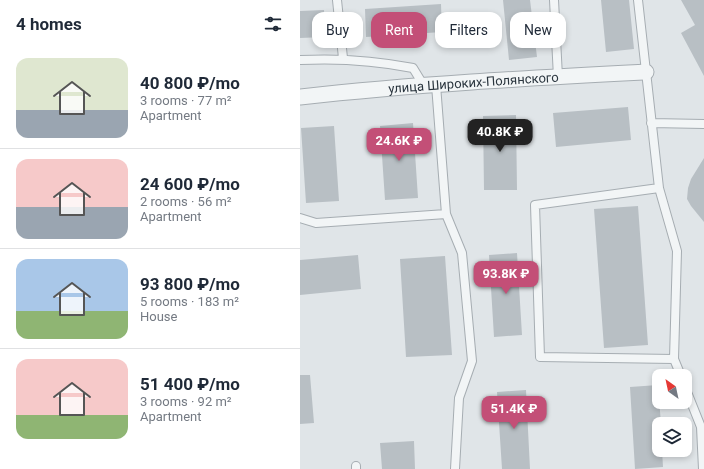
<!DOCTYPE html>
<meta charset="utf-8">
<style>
body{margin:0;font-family:Roboto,sans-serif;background:#f6f6f7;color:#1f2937;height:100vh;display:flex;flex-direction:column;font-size:15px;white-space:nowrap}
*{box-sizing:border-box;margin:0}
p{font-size:13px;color:#747a83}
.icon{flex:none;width:22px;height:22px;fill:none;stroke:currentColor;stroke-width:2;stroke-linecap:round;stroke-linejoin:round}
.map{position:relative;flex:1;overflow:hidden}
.sheet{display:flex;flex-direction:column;background:#fff;width:300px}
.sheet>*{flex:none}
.banner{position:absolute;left:12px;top:12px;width:332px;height:36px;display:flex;gap:8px}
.needle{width:26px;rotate:327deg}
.fabs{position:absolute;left:352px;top:369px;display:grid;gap:8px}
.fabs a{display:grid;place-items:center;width:40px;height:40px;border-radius:8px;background:#fff;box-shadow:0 2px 6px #0003;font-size:20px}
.price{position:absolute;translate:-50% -34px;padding:0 9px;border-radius:8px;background:#c34f77;color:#fff;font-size:13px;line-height:26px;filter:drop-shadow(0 1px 2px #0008)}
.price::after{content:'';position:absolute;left:50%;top:24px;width:12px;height:9px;margin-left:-6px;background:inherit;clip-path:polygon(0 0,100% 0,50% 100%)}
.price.on{background:#222;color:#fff}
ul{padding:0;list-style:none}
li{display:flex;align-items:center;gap:12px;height:100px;padding:0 16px}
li+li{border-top:1px solid #e0e1e3}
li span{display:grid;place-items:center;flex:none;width:112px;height:80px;border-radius:12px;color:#555}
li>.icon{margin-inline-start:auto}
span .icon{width:48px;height:48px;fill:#fffc;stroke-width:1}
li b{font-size:17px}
h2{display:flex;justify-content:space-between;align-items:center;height:48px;padding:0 16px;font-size:17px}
.chip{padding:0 14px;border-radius:12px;background:#fff;box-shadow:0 2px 6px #0003;font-size:14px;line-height:36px}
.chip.on{background:#c34f77;color:#fff}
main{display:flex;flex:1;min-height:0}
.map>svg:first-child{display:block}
.building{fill:#b8bfc4}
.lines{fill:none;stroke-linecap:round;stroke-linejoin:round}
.service-casing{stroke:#a6adb2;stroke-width:10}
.minor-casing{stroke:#a6adb2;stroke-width:17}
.service{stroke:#f2f5f6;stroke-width:8}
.minor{stroke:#f2f5f6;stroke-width:15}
.labels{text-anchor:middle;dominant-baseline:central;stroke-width:3;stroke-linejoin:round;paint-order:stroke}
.street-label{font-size:13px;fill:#2a353e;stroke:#eff3f6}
</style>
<main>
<section class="sheet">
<h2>4 homes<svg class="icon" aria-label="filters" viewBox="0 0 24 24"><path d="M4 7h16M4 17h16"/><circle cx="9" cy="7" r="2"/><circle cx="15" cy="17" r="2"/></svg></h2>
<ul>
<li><span style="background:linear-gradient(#dfe7d0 65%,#9aa5b1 0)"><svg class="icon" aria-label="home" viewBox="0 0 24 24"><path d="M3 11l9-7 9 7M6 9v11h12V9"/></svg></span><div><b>40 800 ₽/mo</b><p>3 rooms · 77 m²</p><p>Apartment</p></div></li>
<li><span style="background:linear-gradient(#f6c9c9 60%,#9aa5b1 0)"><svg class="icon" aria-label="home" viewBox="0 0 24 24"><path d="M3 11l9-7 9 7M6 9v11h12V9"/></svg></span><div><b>24 600 ₽/mo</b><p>2 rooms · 56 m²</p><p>Apartment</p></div></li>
<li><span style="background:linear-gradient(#a9c7e8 65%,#8fb573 0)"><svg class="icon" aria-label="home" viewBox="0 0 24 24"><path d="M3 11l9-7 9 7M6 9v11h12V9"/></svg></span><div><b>93 800 ₽/mo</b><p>5 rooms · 183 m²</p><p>House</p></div></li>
<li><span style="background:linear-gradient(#f6c9c9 70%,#8fb573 0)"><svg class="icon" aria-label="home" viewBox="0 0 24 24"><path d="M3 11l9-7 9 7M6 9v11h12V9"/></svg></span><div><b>51 400 ₽/mo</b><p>3 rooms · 92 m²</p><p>Apartment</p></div></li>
</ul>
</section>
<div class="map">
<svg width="404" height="469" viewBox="0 0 404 469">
<rect width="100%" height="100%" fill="#e0e5e8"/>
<!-- building -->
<path class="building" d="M 203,0 L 230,0 L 237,57 L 209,60 Z
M 301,0 L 329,0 L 334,49 L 306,52 Z
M 381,0 L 404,0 L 404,76 L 381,33 L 395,25 Z
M 141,4 L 142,32 L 66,37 L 65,9 Z
M 24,10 L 25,37 L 0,38 L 0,11 Z
M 328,107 L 331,140 L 256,147 L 253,113 Z
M 216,115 L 217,190 L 184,190 L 183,116 Z
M 113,123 L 118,198 L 85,200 L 80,126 Z
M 34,126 L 39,201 L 6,203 L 1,128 Z
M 404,158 L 404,222 L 391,206 L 387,199 L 388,188 L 391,179 Z
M 338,206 L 348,345 L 304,348 L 294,209 Z
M 217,253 L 222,335 L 194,337 L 189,255 Z
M 58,255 L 61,289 L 0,295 L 0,260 Z
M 145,256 L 152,355 L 106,357 L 100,259 Z
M 0,375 L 10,375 L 14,423 L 0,424 Z
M 358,385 L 361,424 L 359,424 L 359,450 L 362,450 L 363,467 L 335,469 L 330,387 Z
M 226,390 L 230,469 L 202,469 L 197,392 Z
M 114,441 L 115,469 L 82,469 L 80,443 Z"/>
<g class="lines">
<defs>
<path id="service" d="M 37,0 L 43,58
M 254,0 L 258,77
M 338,0 L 359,188 L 377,251 L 374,359 L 381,376
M 0,60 C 40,58 73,60 113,68 L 124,86
M 136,85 L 146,214 L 162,253 L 172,361 L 159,398 L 155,469
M 351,123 L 404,124
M 359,188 L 235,205 L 240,357 L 374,359
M 0,218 L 16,223 L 146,214
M 385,387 L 401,427 L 403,469
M 56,466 L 56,469"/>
<g id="minor">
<path id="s1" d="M 0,97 C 115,84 231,78 346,72"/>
</g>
</defs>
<!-- service casing -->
<use href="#service" class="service-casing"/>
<!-- minor casing -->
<use href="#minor" class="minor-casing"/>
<!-- service -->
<use href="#service" class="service"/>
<!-- minor -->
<use href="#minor" class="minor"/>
</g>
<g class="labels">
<!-- street labels -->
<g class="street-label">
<text stroke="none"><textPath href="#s1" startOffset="174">улица Широких-Полянского</textPath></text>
</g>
</g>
</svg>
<div class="fabs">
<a><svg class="needle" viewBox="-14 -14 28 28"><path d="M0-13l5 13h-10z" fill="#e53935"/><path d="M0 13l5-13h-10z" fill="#747a83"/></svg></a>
<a><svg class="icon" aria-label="layers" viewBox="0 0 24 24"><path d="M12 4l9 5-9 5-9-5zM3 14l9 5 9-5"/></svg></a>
</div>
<b class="price on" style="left:200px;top:153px">40.8K ₽</b>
<b class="price" style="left:99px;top:162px">24.6K ₽</b>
<b class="price" style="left:206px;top:295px">93.8K ₽</b>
<b class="price" style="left:214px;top:430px">51.4K ₽</b>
<div class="banner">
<a class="chip">Buy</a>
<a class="chip on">Rent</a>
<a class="chip">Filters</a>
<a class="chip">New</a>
</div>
</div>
</main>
